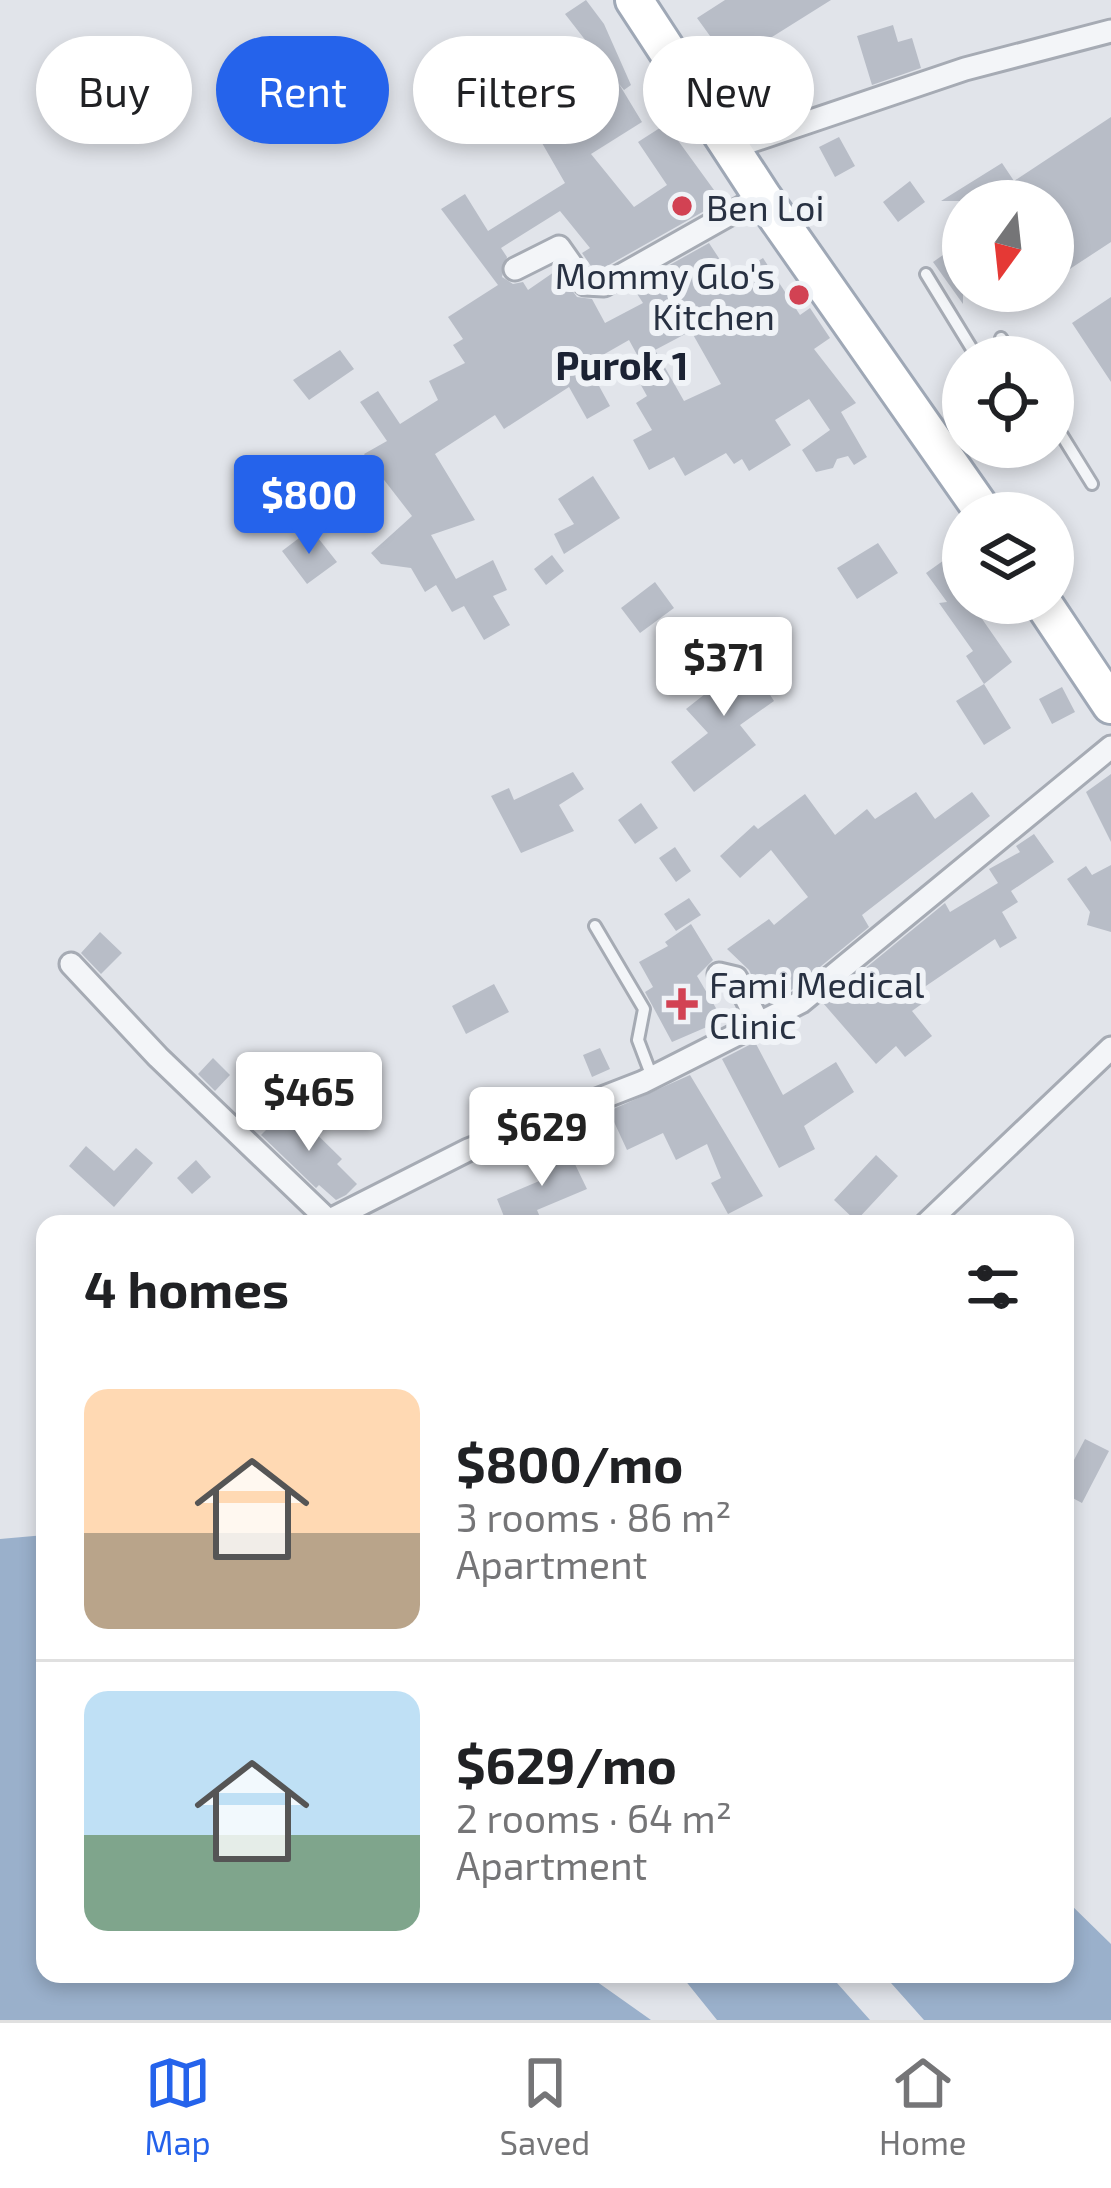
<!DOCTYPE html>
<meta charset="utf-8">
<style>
body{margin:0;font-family:"Exo 2",sans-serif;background:#f2f2f2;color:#202124;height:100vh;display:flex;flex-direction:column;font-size:45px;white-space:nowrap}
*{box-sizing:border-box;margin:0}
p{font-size:39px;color:#757577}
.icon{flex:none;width:66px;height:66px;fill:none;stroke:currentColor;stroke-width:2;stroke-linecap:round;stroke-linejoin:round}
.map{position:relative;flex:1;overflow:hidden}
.drawer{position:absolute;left:36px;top:1215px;width:1038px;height:768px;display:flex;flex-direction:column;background:#fff;border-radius:24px;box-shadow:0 6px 18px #0003}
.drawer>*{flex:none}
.guide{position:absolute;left:36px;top:36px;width:1041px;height:108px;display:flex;gap:24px}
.needle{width:78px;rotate:195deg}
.controls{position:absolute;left:942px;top:180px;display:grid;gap:24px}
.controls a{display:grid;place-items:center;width:132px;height:132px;border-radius:50%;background:#fff;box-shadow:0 6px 18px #0003;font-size:60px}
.price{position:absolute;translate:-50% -102px;padding:0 27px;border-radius:12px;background:#fff;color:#222;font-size:39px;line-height:78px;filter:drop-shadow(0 3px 6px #0008)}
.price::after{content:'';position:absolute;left:50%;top:72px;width:36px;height:27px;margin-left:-18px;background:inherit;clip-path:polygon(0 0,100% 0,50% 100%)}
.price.on{background:#2563eb;color:#fff}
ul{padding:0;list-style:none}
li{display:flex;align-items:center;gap:36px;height:300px;padding:0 48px}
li+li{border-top:3px solid #e0e0e0}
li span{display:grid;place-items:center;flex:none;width:336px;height:240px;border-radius:24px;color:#555}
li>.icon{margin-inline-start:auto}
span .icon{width:144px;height:144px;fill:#fffc;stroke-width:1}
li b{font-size:51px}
h2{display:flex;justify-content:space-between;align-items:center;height:144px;padding:0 48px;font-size:51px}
.pill{padding:0 42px;border-radius:54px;background:#fff;box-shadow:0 6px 18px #0003;font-size:42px;line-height:108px}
.pill.on{background:#2563eb;color:#fff}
.tab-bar{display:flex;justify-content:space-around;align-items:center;height:168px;border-top:3px solid #e0e0e0;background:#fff;font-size:33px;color:#757577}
.tab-bar a{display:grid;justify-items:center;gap:6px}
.tab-bar .on{color:#2563eb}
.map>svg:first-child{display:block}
.water{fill:#9ab0cb}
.building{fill:#b8bdc7;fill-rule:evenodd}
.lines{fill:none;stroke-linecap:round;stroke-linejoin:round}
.service-casing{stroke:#a6abb4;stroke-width:16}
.minor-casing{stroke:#a6abb4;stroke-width:27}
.primary-casing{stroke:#9fa8b6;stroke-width:42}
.service{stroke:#f3f5f8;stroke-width:10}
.minor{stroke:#f3f5f8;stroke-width:21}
.primary{stroke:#fff;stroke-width:36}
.poi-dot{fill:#d24253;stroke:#f0f3f7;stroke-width:4.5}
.labels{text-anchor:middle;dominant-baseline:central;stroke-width:12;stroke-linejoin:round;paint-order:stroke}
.poi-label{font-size:36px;fill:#283142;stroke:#f0f3f7;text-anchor:start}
.neighbourhood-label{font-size:39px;font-weight:bold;fill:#1b2233;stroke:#f0f3f7}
</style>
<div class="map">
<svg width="1111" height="2020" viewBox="0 0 1111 2020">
<rect width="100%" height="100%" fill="#e1e4ea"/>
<!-- water -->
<path class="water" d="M 45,1535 L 45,1974 L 586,1974 L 651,2020 L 0,2020 L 0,1539 Z
M 1065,1899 L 1111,1944 L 1111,2020 L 924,2020 L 883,1974 L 1065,1974 Z
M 680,1974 L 829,1974 L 870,2020 L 717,2020 Z"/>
<!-- building -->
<path class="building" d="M 586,0 L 604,24 L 631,85 L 624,90 L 619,84 L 642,122 L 591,154 L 634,207 L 667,185 L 638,142 L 666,124 L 722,201 L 600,270 L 593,269 L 582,253 L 590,248 L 560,211 L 501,248 L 507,257 L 502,277 L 513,284 L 523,282 L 528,290 L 557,270 L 577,297 L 592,299 L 605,323 L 643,303 L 632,286 L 709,243 L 732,278 L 763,258 L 800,315 L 810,308 L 830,338 L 814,349 L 856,403 L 841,412 L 867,457 L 854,465 L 848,456 L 837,459 L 833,468 L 816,472 L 802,450 L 830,430 L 809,399 L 775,420 L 791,445 L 749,471 L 742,459 L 734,464 L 726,453 L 685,476 L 674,457 L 649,470 L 633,440 L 652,430 L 636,403 L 647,396 L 637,378 L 647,373 L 629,340 L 587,364 L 610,406 L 587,419 L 569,387 L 504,429 L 495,415 L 435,454 L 475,520 L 431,535 L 456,579 L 493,560 L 507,590 L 493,596 L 510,625 L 484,640 L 464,606 L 452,612 L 436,585 L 425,592 L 411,568 L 381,564 L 371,553 L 412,516 L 364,454 L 387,441 L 360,402 L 378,391 L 400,424 L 438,400 L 429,381 L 465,363 L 453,345 L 463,339 L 448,317 L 498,285 L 441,209 L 465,194 L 488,231 L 565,183 L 542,143 L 608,103 L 585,54 L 593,50 L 565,14 ZM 691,331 L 721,384 L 684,401 L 655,350 Z
M 725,0 L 831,0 L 764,42 L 808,103 L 761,122 L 745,98 L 752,94 L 697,18 Z
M 893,25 L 898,42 L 912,38 L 921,68 L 872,85 L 857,36 Z
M 1111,117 L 1111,242 L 1053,280 L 1053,201 L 941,201 L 1002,163 L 1014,181 Z
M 839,137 L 855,166 L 835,177 L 819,147 Z
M 910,181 L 925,202 L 898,222 L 883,202 Z
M 963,241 L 963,304 L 933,262 Z
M 1111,297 L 1111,382 L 1072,323 Z
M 340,350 L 354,369 L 309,400 L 293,380 Z
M 593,476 L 620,518 L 564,554 L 554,534 L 574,524 L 558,499 Z
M 311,529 L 337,562 L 307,584 L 282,551 Z
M 878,543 L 898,573 L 857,599 L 837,568 Z
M 954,553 L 963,565 L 963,603 L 971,603 L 1012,662 L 984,684 L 966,656 L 973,651 L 939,603 L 947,602 L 926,573 Z
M 552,555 L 564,571 L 546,585 L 534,569 Z
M 655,582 L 674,608 L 640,633 L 621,608 Z
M 734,639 L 774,701 L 740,725 L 756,745 L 694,792 L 671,762 L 708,733 L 686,709 L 729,675 L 714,650 Z
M 984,684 L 1011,728 L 984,745 L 956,701 Z
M 1062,687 L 1075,712 L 1052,724 L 1039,699 Z
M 573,772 L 584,789 L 559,805 L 574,831 L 521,853 L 491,796 L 509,788 L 514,800 Z
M 1111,774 L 1111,842 L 1086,792 Z
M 916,792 L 935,819 L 972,792 L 990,816 L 862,915 L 869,927 L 793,989 L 765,1003 L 749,970 L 727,949 L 769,919 L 774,925 L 808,897 L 771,850 L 740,878 L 720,856 L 754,825 L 758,829 L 805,794 L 835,835 L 867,809 L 875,819 Z
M 641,803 L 658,828 L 635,844 L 618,820 Z
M 1034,834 L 1054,862 L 1011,891 L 1018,902 L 1002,912 L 1017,938 L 1000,948 L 995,939 L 923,988 L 930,998 L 912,1011 L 932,1036 L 905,1057 L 896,1046 L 876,1064 L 823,1003 L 945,903 L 950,912 L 998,883 L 989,869 L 1020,852 L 1016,846 Z
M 675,847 L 691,871 L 676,882 L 659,858 Z
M 1111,865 L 1111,932 L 1087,925 L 1090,912 L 1067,879 L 1086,866 L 1092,875 Z
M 689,898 L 701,915 L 676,931 L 664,914 Z
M 691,924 L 713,960 L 697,976 L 723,1020 L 672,1042 L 645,992 L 653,987 L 639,962 L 668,946 L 665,942 Z
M 100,932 L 122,953 L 101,974 L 81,953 Z
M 494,984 L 509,1012 L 466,1034 L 452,1006 Z
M 755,1042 L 783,1095 L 836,1062 L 854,1092 L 804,1126 L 815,1149 L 779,1168 L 722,1059 Z
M 600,1048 L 610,1069 L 592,1077 L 583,1055 Z
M 213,1058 L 230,1075 L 215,1091 L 198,1074 Z
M 690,1075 L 763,1196 L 728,1214 L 711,1183 L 721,1178 L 707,1144 L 676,1160 L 663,1133 L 627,1150 L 609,1111 Z
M 289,1107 L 342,1159 L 337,1164 L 357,1184 L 346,1195 L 336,1200 L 319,1185 L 316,1188 L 261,1135 Z
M 548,1144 L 558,1165 L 572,1158 L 587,1189 L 537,1210 L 543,1224 L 507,1224 L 497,1199 L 544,1179 L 531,1152 Z
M 86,1146 L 114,1171 L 136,1148 L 153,1163 L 114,1207 L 69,1166 Z
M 876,1155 L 898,1176 L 856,1221 L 834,1200 Z
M 196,1160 L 211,1177 L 192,1194 L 177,1178 Z
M 1085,1439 L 1109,1451 L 1082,1503 L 1065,1494 L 1065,1477 Z"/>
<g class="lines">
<defs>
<path id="service" d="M 926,274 L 975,354
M 1001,338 L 1013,357
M 1053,421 L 1092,484
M 595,926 L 644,1009 L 638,1040 L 652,1077"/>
<path id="minor" d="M 734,147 L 965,69 L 1111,31
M 515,269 L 559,247 L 585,284 L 604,285 L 762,196
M 71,964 L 158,1057 L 328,1220
M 719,974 L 736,978 L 759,1024
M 322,1224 L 468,1150 L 643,1082 L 801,1002 L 1111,747
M 926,1224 L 1111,1048"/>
<path id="primary" d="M 634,0 L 762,196 L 984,513
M 1043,603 L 1111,705"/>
</defs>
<!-- service casing -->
<use href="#service" class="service-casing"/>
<!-- minor casing -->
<use href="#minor" class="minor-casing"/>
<!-- primary casing -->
<use href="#primary" class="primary-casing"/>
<!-- service -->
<use href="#service" class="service"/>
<!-- minor -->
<use href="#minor" class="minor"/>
<!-- primary -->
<use href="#primary" class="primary"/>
</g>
<!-- markers -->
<g class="poi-dot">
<circle cx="682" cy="206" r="12"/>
<circle cx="799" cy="295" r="12"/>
<path d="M676 986h12v12h12v12h-12v12h-12v-12h-12v-12h12z"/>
</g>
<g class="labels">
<!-- poi labels -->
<g class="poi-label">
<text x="706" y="206">Ben Loi</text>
<text x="775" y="274" text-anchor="end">Mommy Glo's<tspan x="775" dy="41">Kitchen</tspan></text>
<text x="709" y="983">Fami Medical<tspan x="709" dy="41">Clinic</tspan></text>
</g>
<!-- neighbourhood labels -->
<g class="neighbourhood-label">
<text x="622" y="364">Purok 1</text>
</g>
</g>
</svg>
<div class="controls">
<a><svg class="needle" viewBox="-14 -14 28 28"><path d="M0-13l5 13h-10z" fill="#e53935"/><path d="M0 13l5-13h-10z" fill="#757577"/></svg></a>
<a><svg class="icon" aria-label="locate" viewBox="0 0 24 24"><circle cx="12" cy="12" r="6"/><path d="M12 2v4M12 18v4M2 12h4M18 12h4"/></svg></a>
<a><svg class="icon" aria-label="layers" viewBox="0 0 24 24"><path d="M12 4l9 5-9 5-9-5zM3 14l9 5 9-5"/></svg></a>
</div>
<b class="price on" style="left:309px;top:557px">$800</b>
<b class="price" style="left:724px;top:719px">$371</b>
<b class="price" style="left:309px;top:1154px">$465</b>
<b class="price" style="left:542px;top:1189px">$629</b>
<div class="guide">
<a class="pill">Buy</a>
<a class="pill on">Rent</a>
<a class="pill">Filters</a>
<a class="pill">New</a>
</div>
<section class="drawer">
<h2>4 homes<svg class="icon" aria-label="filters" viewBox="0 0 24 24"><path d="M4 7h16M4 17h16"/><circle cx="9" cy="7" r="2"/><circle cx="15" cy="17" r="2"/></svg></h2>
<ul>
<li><span style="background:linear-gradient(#ffd9b3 60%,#b9a48a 0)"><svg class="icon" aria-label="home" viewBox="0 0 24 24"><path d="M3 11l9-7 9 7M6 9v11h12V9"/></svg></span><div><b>$800/mo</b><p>3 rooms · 86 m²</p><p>Apartment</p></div></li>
<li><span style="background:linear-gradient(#bfe0f5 60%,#7fa58c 0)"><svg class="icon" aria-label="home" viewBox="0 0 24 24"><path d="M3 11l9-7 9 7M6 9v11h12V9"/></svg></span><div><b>$629/mo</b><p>2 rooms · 64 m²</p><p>Apartment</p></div></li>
</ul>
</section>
</div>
<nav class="tab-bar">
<a class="on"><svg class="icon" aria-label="map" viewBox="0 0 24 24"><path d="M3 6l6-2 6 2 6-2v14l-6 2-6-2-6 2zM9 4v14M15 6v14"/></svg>Map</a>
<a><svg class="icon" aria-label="saved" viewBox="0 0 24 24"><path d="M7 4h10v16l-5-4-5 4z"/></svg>Saved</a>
<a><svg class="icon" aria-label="home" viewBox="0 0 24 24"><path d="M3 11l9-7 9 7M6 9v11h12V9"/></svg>Home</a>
</nav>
